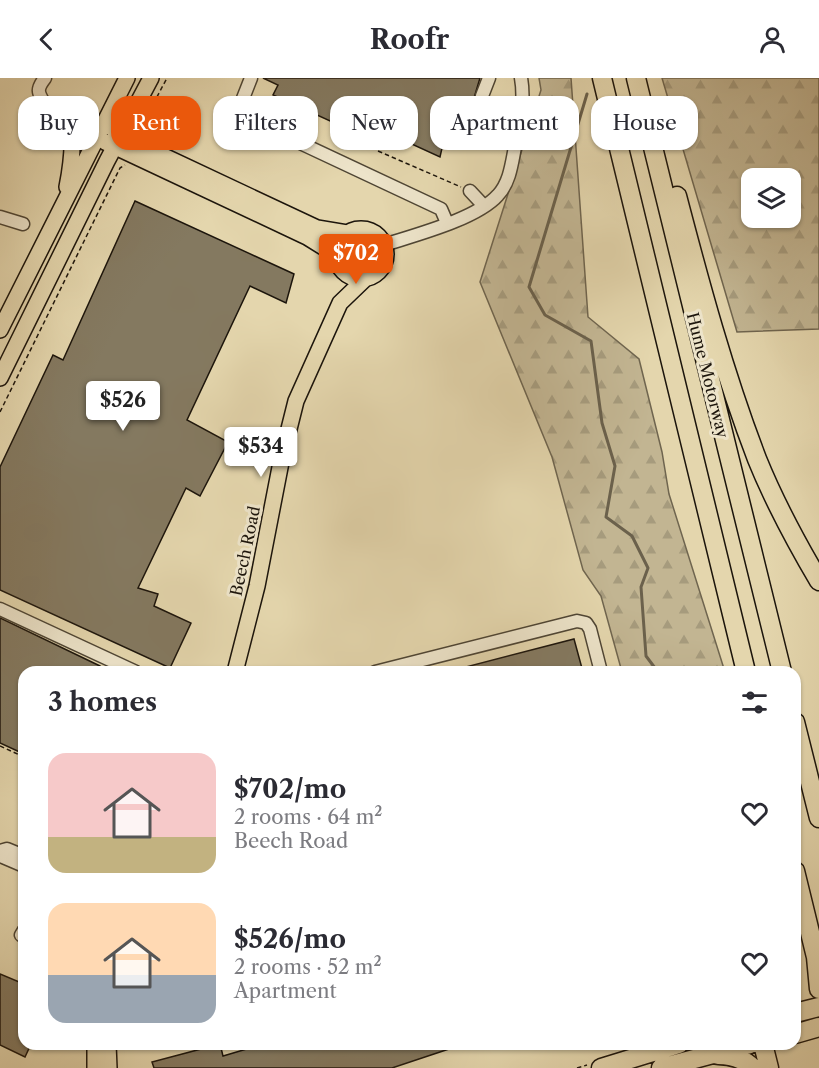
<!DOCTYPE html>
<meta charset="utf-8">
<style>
body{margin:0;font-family:"Libre Caslon Text",serif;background:#f7f7f7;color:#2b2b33;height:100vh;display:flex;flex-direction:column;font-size:22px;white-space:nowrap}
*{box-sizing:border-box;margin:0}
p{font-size:20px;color:#7c7c81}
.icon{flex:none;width:33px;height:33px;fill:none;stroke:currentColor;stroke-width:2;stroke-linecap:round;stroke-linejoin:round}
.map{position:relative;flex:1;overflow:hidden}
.side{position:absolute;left:18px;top:588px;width:783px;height:384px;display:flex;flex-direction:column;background:#fff;border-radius:18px;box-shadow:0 2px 4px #0004}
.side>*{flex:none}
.guide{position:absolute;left:18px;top:18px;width:783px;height:54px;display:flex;gap:12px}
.buttons{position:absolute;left:741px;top:90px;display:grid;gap:12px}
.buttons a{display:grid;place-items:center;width:60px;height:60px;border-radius:12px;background:#fff;box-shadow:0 2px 4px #0004;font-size:30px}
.price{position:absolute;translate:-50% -51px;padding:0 14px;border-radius:6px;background:#fff;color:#222;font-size:20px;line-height:39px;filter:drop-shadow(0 2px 3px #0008)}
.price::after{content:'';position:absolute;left:50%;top:36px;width:18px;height:14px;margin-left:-9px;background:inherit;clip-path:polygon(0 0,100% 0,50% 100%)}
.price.current{background:#ea580c;color:#fff}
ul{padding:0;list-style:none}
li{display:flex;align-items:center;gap:18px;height:150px;padding:0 30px}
li span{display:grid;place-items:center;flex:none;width:168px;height:120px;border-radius:18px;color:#555}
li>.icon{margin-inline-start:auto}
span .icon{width:72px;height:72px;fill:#fffc;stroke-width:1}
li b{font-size:26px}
h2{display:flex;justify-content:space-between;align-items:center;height:72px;padding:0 30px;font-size:26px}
.pill{padding:0 21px;border-radius:18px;background:#fff;box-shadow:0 2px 4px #0004;font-size:21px;line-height:54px}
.pill.current{background:#ea580c;color:#fff}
header{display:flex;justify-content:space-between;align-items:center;height:78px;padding:0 30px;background:#fff;font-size:27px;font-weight:800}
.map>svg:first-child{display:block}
.forest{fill:url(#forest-firs);stroke:#6f654f;stroke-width:1.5;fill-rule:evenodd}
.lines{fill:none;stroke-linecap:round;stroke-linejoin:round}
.stream{stroke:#6b614c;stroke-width:3}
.building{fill:#847960;stroke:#1c150c;stroke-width:1.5}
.minor-casing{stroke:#4e4534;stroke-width:15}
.major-casing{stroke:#1c150c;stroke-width:18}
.highway-casing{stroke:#1c150c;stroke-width:21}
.path{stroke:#1c150c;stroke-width:1.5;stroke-dasharray:4.5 3;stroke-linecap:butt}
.minor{stroke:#ede4ca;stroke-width:12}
.major{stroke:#e4d6ad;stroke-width:15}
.highway{stroke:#e4d6ad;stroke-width:18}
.labels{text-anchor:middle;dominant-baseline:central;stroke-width:6;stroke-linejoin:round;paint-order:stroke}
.street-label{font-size:16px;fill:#1c150c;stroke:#ede4ca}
</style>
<header><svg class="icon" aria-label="back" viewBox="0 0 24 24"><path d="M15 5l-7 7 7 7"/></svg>Roofr<svg class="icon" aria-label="person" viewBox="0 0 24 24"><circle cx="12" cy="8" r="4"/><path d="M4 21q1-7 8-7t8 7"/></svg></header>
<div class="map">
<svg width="819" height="990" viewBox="0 0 819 990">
<defs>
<pattern id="forest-firs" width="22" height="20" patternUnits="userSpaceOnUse" patternTransform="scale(1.5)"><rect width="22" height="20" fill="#c2b592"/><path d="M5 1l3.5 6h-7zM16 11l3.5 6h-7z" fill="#a69b7d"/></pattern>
</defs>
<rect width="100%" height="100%" fill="#e4d6ad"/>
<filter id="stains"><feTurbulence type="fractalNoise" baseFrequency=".00333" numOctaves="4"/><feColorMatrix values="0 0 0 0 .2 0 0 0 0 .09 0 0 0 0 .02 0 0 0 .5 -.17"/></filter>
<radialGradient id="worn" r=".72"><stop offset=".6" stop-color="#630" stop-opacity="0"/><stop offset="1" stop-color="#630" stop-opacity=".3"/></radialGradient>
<!-- forest -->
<path class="forest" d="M 539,0 L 571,0 L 588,239 L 639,281 L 662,374 L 669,416 L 725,594 L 622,594 L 601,518 L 583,492 L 552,379 L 480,204 L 541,12 Z
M 662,0 L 819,0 L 819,251 L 737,254 ZM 752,100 L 790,100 L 790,140 L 752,140 Z"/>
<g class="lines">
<!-- stream -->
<path class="stream" d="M 587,16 L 529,209 L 545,237 L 591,263 L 602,345 L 615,388 L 606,439 L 632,458 L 648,490 L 641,509 L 646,578 L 658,594"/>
</g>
<!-- building -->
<path class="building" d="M 263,0 L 480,0 L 474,20 L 454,62 L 445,57 L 440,79 L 379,51 L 374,63 L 273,17 L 278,7 Z
M 135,123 L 294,196 L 286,225 L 250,208 L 187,342 L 228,364 L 200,418 L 186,410 L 138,510 L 158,516 L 154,528 L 191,545 L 170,590 L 0,512 L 0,389 L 53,277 L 63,282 Z
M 0,540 L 100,588 L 98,594 L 24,594 L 24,676 L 0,665 Z
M 574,561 L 583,594 L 458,594 L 458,591 Z
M 0,896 L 24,906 L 24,966 L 31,966 L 25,979 L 0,967 Z
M 220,966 L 223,978 L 264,966 L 461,967 L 392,990 L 154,990 L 152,984 Z"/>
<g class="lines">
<defs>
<path id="minor" d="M 45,0 C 34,14 40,16 46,29 C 47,30 49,36 50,37 C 55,42 88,57 97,61
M 251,0 L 240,28 L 247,40 L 441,131 L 447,145
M 482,18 L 489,0
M 45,25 L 60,27 L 103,47
M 470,113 L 484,128
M 0,139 L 23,146
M 384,167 C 415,157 477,141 498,117 C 511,103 512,82 516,64 C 520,42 525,22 521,0
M 0,531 L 136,594
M 375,594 L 577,543 L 586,545 L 590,551 L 601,594
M 0,773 L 3,779 L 24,788
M 0,773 L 7,771 L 24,778
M 21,857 L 24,852"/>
<path id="major" d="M 114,53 L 136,65 L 317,150 L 347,155
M 105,64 L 307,159 L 336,177
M 67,109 C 71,89 74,68 71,47
M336 176a25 25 0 1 1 50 0a25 25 0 1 1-50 0Z
M 0,252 L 127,0
M 0,300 L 107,83 L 151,0
M 235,594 L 257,508 L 282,379 L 296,323 L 340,225 L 366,200
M 95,966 L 95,990
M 108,966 L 109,990"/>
<path id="highway" d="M 602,0 L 746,594
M 636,0 L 782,594
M 677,118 C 700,206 724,295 757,381 C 774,423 796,464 819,503
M 795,644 L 819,740
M 795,793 L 816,879 L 819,911
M 795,935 L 819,929
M 795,956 L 819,949
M 763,966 L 769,990
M 718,977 C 732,977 743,980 753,990
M 601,990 L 679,966
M 661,990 L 750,966"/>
</defs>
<!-- minor casing -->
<use href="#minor" class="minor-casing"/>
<!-- major casing -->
<use href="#major" class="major-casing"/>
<!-- highway casing -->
<use href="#highway" class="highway-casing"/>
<!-- path -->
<path class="path" d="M 142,53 L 143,45 L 167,0
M 378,73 L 461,109
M 0,334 L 120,90 L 125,87
M 0,668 L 24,679
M 577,990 L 587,987"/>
<!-- minor -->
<use href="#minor" class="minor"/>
<!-- major -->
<use href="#major" class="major"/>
<!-- highway -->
<use href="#highway" class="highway"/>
</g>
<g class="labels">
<!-- street labels -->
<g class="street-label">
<text transform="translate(708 297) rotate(76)">Hume Motorway</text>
<text transform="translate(245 473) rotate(-78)">Beech Road</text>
</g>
</g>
<rect width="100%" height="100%" filter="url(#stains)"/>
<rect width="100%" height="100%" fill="url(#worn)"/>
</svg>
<div class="buttons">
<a><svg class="icon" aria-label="layers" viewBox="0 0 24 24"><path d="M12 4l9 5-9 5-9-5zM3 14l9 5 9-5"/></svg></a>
</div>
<b class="price current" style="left:356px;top:207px">$702</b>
<b class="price" style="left:123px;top:354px">$526</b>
<b class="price" style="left:261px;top:400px">$534</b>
<div class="guide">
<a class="pill">Buy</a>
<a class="pill current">Rent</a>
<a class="pill">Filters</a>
<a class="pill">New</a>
<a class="pill">Apartment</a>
<a class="pill">House</a>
</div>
<section class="side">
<h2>3 homes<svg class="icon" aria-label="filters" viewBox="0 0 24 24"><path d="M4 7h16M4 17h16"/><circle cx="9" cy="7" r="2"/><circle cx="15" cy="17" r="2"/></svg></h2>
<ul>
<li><span style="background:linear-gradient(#f6c9c9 70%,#c2b280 0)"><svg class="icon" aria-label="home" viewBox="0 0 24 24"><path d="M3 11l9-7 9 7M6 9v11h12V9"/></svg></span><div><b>$702/mo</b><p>2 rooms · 64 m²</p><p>Beech Road</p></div><svg class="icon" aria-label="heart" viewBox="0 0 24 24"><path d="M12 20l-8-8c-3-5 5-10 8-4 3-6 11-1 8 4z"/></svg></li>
<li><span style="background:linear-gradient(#ffd9b3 60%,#9aa5b1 0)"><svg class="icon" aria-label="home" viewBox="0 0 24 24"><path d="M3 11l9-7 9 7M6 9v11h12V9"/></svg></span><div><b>$526/mo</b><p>2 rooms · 52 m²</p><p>Apartment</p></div><svg class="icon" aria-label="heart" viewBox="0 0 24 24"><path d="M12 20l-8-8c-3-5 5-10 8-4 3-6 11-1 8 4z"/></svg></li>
</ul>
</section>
</div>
